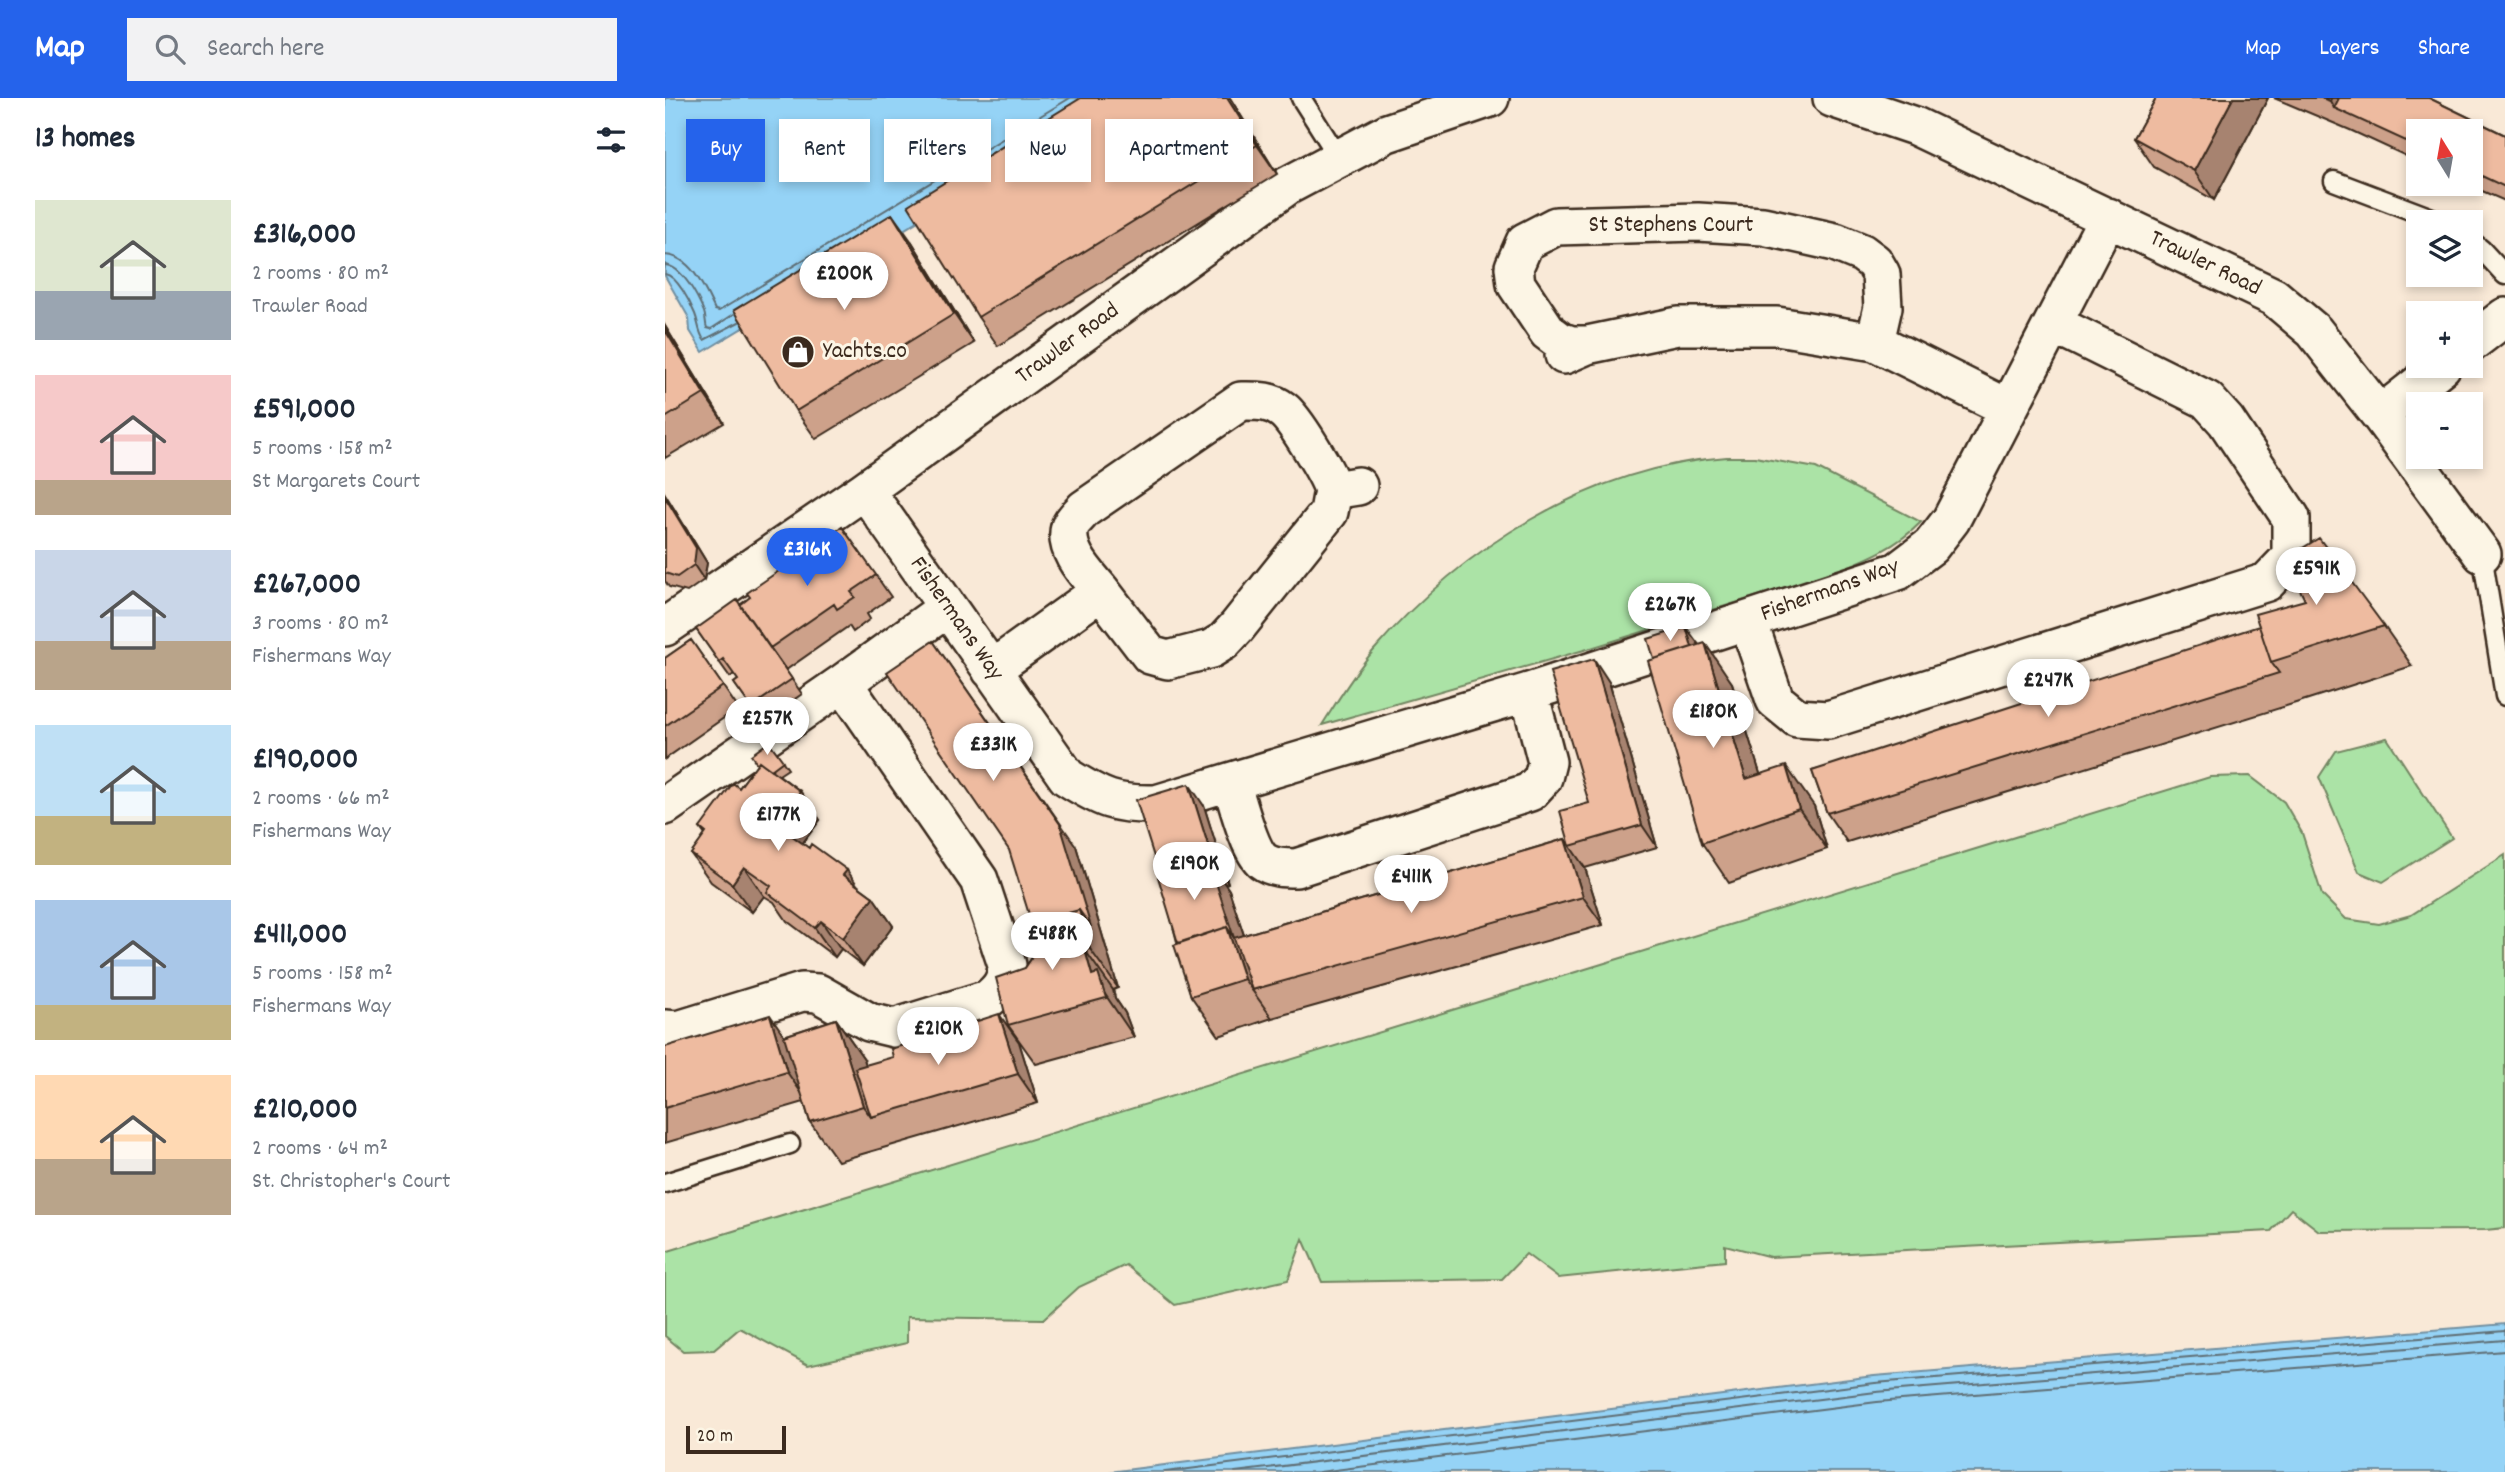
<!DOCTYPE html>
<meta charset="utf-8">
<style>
body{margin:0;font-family:Dekko,sans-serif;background:#f2f2f3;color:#1f2937;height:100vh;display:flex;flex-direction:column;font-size:26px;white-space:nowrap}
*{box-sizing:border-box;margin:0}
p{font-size:23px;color:#747a83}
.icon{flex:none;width:38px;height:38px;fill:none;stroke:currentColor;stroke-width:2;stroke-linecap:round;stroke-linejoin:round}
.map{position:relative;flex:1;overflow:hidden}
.side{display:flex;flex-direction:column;background:#fff;width:665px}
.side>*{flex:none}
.banner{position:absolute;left:21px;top:21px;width:665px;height:63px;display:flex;gap:14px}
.needle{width:46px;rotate:349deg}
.tools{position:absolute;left:1741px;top:21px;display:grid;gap:14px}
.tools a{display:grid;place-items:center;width:77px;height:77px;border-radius:0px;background:#fff;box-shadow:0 4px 10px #0003;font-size:35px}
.scale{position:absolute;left:21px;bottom:18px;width:100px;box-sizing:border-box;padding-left:7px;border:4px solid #3b2a1e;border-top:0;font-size:19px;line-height:24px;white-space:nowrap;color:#3b2a1e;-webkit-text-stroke:5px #fcf5e5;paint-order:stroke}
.price{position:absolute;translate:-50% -60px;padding:0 16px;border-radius:24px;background:#fff;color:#222;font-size:23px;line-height:46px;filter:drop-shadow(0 2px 4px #0008)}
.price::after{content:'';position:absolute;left:50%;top:42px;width:21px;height:16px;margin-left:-10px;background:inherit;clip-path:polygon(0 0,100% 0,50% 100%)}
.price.active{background:#2563eb;color:#fff}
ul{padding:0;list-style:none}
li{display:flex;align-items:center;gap:21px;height:175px;padding:0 35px}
li span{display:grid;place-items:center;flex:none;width:196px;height:140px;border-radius:0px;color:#555}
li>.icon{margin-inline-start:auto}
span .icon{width:84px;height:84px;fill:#fffc;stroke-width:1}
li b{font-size:30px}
h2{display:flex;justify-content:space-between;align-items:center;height:84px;padding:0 35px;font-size:30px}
.tag{padding:0 24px;border-radius:0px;background:#fff;box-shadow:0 4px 10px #0003;font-size:24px;line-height:63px}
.tag.active{background:#2563eb;color:#fff}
header{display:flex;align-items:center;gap:42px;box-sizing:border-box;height:98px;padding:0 35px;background:#2563eb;color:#fff}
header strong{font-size:33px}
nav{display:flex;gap:38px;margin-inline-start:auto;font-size:24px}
.search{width:490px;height:63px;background:#f2f2f3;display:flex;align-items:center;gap:18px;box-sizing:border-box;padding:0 24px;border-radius:0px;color:#747a83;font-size:26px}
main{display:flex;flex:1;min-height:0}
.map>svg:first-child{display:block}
.green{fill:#abe3a6;stroke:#738662;stroke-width:2}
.water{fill:#95d3f6;stroke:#718fa0;stroke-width:2}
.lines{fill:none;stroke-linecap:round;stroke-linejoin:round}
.shore{stroke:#5f6e74;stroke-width:2}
.service-casing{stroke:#3b2a1e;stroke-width:23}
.minor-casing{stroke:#3b2a1e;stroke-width:42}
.service{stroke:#fcf5e5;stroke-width:18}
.minor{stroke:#fcf5e5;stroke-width:37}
.wall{fill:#cda18a;stroke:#3b2a1e;stroke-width:2}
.shaded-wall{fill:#a78370;stroke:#3b2a1e;stroke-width:2}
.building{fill:#eebba0;stroke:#3b2a1e;stroke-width:2}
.labels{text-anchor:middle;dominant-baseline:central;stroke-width:6;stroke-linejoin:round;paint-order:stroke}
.street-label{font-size:24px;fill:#3b2a1e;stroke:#fcf5e5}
.poi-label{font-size:24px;fill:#3b2a1e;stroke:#fcf5e5;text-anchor:start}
</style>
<header>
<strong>Map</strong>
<div class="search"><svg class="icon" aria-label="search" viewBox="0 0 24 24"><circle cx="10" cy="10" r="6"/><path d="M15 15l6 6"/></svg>Search here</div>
<nav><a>Map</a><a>Layers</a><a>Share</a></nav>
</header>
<main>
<section class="side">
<h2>13 homes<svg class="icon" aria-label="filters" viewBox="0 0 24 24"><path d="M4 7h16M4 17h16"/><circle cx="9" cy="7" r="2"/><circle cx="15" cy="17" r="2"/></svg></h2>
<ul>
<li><span style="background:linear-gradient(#dfe7d0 65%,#9aa5b1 0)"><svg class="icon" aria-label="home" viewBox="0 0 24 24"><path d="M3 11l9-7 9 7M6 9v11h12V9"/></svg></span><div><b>£316,000</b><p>2 rooms · 80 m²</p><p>Trawler Road</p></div></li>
<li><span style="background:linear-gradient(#f6c9c9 75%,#b9a48a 0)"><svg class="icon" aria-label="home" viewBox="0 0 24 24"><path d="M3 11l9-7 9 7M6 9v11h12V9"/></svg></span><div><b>£591,000</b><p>5 rooms · 158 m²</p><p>St Margarets Court</p></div></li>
<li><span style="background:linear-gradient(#c9d6e8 65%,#b9a48a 0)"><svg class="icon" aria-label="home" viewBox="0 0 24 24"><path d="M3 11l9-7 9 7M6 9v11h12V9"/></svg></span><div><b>£267,000</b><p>3 rooms · 80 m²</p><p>Fishermans Way</p></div></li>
<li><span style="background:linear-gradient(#bfe0f5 65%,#c2b280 0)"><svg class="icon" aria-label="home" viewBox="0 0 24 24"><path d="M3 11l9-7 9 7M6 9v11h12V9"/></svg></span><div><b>£190,000</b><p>2 rooms · 66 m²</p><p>Fishermans Way</p></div></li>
<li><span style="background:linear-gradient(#a9c7e8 75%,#c2b280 0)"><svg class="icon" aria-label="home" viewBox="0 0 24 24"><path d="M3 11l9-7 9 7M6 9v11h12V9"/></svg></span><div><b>£411,000</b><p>5 rooms · 158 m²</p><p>Fishermans Way</p></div></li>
<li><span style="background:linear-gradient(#ffd9b3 60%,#b9a48a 0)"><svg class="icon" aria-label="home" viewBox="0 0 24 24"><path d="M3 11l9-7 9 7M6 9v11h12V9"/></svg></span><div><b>£210,000</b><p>2 rooms · 64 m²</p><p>St. Christopher's Court</p></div></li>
</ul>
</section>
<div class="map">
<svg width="1840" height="1374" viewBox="0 0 1840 1374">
<rect width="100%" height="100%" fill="#f9e9d7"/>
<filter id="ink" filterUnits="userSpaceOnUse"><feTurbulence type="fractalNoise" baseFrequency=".0143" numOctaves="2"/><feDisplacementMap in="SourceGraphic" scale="14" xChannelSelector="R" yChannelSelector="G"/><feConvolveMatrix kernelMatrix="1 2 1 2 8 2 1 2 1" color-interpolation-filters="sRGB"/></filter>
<g filter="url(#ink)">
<!-- green -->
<path class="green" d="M 1062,359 L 1090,359 L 1151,370 L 1256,424 C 1232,449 1202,461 1170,474 L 926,550 L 657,627 C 673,602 689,575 709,552 C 797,450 924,369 1062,359 Z
M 1722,640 L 1787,740 L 1718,784 L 1694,774 L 1654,679 L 1671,653 Z
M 1585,678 L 1619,704 L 1637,735 L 1657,797 L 1681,821 L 1714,826 L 1746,817 L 1840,757 L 1840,1130 L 1820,1132 L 1654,1133 L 1626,1111 L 1606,1133 L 1106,1159 L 1060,1147 L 1060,1163 L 893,1180 L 861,1156 L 837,1181 L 657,1184 L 638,1141 L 623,1182 L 510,1207 L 461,1167 L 414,1189 L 379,1221 L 242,1219 L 242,1245 L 143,1267 L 75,1230 L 49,1252 L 18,1253 L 0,1238 L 0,1154 L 1545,679 Z"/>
<!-- water -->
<path class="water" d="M 0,0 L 455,0 L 38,254 L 25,233 L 24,220 L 0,178 Z
M 1840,1226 L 1840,1374 L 444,1374 L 1209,1278 Z"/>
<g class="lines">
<!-- shore -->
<path class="shore" d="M 0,157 C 26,158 40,191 50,212 L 54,213 L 405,0
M 0,167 C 17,168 33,199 39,214 C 41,219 40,225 42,230 L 46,231 L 69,216
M 0,176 C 12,178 25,204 30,216 C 34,226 33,233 39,242 L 74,224
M 500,1374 L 1210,1285 L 1840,1233
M 570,1374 L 1211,1294 L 1840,1242
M 654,1374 L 1212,1304 L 1840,1253"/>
<defs>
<path id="service" d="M 636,0 L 674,60
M 1669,83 L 1777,124
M 1806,143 L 1817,152 L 1840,177
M 1817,456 L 1840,598
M 0,1085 L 125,1046"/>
<path id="minor" d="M 1167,0 L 1250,28 L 1609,199 L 1649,233 L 1715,317 L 1817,456
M 1806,245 L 1840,219
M 922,247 L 906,247 L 895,243 L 883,234 L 851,186 L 849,169 L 860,144 L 891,128 L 1033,124 L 1098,128 L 1170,144 L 1197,155 L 1209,164 L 1216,176 L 1218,209 L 1210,244
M 899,257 L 922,247 L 1013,228 L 1112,228 L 1210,244 L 1343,310
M 1715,317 L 1777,268
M 200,392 L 402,679 C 437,701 450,707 491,706 L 864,594 L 1233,473 L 1266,448 L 1286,422 L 1443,119
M 436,493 C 423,477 398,453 405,429 C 407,423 415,416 419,411 L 576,303 C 592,303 605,302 618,312 C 630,321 664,377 668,392
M 1083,523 L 1110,602 L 1132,620 L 1163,622 L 1602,484 L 1626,459 L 1626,420 L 1561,323 L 1542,302 L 1389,226
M 0,529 L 200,392 L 622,88 L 722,35 L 825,0
M 326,572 L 436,493 L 485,557 L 503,562 L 546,551 L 559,543 L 572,529 L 664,414 L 668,392 L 693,388
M 566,684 C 572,702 584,752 598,763 C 607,770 620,770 631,770 L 865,694 L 878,680 L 882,664 L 864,594
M 0,708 L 178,585 L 282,510
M 0,931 L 13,932 L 137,894 L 153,895 L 204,924 L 229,930 L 323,901 C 336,891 341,883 342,867 L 314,782 L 178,585"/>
</defs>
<!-- service casing -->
<use href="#service" class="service-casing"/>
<!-- minor casing -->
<use href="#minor" class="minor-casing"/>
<!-- service -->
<use href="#service" class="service"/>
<!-- minor -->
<use href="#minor" class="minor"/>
</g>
<!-- wall -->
<path class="wall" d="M 565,0 L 612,76 L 333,248 L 313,219 Z
M 1491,0 L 1603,0 L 1549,102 L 1489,69 L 1469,40 Z
M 1609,0 L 1764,0 L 1840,37 L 1840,103 L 1801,86 L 1806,86 L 1806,33 L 1754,33 L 1754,64 L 1685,32 Z
M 247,144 L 309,245 L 151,341 L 131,313 Z
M 0,228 L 59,325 L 0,360 Z
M 0,396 L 42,465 L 39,482 L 22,494 L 4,489 L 0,483 Z
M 177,429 L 226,499 L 202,516 L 205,521 L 188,534 L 184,528 L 121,572 L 104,548 L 137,596 L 97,624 L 69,585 L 73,582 L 69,576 L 65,579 L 31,531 L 75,507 L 153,451 Z
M 1719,528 L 1747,568 L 1634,604 L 1182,744 L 1162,715 L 1147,673 Z
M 26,542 L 73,610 L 0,661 L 0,560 Z
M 1034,547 L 1067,585 L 1095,676 L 1149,708 L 1162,751 L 1064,785 L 1037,745 Z
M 944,584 L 992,749 L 920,770 L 938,827 L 607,920 L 554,938 L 526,898 L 495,778 L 539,708 L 563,785 L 560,786 L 564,792 L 579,837 L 900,741 L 905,748 L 924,705 Z
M 104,644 L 123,671 L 114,677 L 135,693 L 155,722 L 137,746 L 208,799 L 228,828 L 198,868 L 176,851 L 170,859 L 122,823 L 109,804 L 99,798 L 87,814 L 46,784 L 26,756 L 40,737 L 35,730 L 74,690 L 92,666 Z
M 411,748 L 453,890 L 448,892 L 450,900 L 460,915 L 469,939 L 371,966 L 343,927 L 360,870 L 370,855 Z
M 171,921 L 199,961 L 201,967 L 354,944 L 373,1005 L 173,1063 L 145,1024 L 139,1004 L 0,1045 L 0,949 L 119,938 Z"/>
<!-- shaded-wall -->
<path class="shaded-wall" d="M 562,0 L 565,0 L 612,76 L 592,47 Z
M 1568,0 L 1603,0 L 1549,102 L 1529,73 Z
M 1666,0 L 1701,0 L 1669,10 L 1665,3 Z
M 227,116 L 247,144 L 309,245 L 289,216 Z
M 0,228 L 59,325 L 39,296 L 0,232 Z
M 0,396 L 42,465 L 39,482 L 29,467 L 0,399 Z
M 1021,529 L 1037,551 L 1033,569 Z
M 268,543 L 411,748 L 453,890 L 425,851 Z
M 1040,545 L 1067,585 L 1109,721 L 1081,681 Z
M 929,561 L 944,584 L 992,749 L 977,727 Z
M 1121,668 L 1149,708 L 1162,751 L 1134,711 Z
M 524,686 L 539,708 L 563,785 L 548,763 Z
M 135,693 L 155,722 L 130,755 L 111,726 Z
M 900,741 L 920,770 L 938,827 L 918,799 Z
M 544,763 L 564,792 L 596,889 L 587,892 L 607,920 L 579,881 L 562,829 Z
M 79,769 L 99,798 L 87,814 L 67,786 Z
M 182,772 L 202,801 L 178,777 Z
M 208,799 L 228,828 L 198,868 L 178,840 Z
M 156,823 L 176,851 L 170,859 L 150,830 Z
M 420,852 L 448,892 L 450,900 L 460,915 L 469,939 L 427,877 Z
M 334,916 L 354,944 L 373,1005 L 353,976 Z
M 105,917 L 125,946 L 142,1003 L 122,974 Z
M 171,921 L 199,961 L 216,1016 L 206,1019 L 198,1008 Z"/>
<!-- building -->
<path class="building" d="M 416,0 L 562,0 L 592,47 L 313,219 L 243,107 Z
M 1491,0 L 1568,0 L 1529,73 L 1469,40 Z
M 1656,0 L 1666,0 L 1665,3 Z
M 1674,0 L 1764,0 L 1840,37 L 1840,89 L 1806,73 L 1806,33 L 1754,33 L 1754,49 L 1669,10 Z
M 227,116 L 289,216 L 131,313 L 69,212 Z
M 0,232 L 39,296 L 0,320 Z
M 0,399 L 31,450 L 29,467 L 12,479 L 0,475 Z
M 177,429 L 211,477 L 186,494 L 190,499 L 172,511 L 169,506 L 105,550 L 75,507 L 85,499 L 82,495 L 131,461 L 134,464 L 153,451 L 150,447 Z
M 1654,440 L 1719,528 L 1606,564 L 1590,516 L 1640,502 L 1620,461 Z
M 72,502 L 127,581 L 86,609 L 69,585 L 73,582 L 58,561 L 54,564 L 31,531 Z
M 1594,528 L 1606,564 L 1614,575 L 1162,715 L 1147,673 Z
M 1021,529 L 1027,549 L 989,561 L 983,541 Z
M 26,542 L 58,588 L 0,628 L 0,560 Z
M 268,543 L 395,726 L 426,829 L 414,812 L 367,826 L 344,752 L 222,574 Z
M 1040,545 L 1081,681 L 1121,668 L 1134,711 L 1037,745 L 983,563 Z
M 929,561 L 977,727 L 905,748 L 895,713 L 924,705 L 885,574 Z
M 104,644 L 118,663 L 106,672 L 94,663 L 92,666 L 86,657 Z
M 94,663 L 135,693 L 111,726 L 144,750 L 146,746 L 182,772 L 178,777 L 208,799 L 178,840 L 156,823 L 150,830 L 102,794 L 106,788 L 79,769 L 67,786 L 26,756 L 41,735 L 35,730 L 68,685 L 74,690 Z
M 524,686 L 548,763 L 495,778 L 471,702 Z
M 900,741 L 918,799 L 587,892 L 569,840 Z
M 544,763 L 569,840 L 562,829 L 513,845 L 493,779 Z
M 414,812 L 425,851 L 420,852 L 427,877 L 433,875 L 441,900 L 343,927 L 331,880 L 360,870 L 370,855 L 361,827 Z
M 562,829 L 579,881 L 526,898 L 509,847 Z
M 334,916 L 353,976 L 206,1019 L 190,970 L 228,959 L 226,951 Z
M 105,917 L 122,974 L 0,1010 L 0,949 Z
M 171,921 L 198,1008 L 145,1024 L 119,938 Z"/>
</g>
<!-- icons -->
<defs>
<symbol id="shop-disc" viewBox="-11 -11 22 22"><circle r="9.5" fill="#3b2a1e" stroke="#fcf5e5"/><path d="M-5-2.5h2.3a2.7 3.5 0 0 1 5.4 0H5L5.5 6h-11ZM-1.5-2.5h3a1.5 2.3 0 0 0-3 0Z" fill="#fff"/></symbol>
</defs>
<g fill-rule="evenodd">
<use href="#shop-disc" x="114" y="235" width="38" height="38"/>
</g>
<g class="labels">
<!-- street labels -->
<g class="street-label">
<text x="1006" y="128">St Stephens Court</text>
<text transform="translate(1540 166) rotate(26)">Trawler Road</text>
<text transform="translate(403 246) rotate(-36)">Trawler Road</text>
<text transform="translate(1165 493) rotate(-20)">Fishermans Way</text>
<text transform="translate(291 521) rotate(55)">Fishermans Way</text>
</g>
<!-- poi labels -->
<g class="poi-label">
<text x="158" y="254">Yachts.co</text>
</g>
</g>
</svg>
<div class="tools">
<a><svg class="needle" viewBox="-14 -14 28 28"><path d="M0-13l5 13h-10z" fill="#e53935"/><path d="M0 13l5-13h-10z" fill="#747a83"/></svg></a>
<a><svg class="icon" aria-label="layers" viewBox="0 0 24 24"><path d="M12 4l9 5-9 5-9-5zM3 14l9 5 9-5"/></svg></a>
<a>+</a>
<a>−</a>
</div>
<div class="scale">20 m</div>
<b class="price" style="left:179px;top:214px">£200K</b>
<b class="price active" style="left:142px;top:490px">£316K</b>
<b class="price" style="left:1651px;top:509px">£591K</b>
<b class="price" style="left:1005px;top:545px">£267K</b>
<b class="price" style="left:1383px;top:621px">£247K</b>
<b class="price" style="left:1048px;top:652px">£180K</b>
<b class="price" style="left:102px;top:659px">£257K</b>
<b class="price" style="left:328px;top:685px">£331K</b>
<b class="price" style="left:113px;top:755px">£177K</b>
<b class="price" style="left:529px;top:804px">£190K</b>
<b class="price" style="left:746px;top:817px">£411K</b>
<b class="price" style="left:387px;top:874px">£488K</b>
<b class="price" style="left:273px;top:969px">£210K</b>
<div class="banner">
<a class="tag active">Buy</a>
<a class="tag">Rent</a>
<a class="tag">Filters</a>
<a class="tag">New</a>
<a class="tag">Apartment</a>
</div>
</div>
</main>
